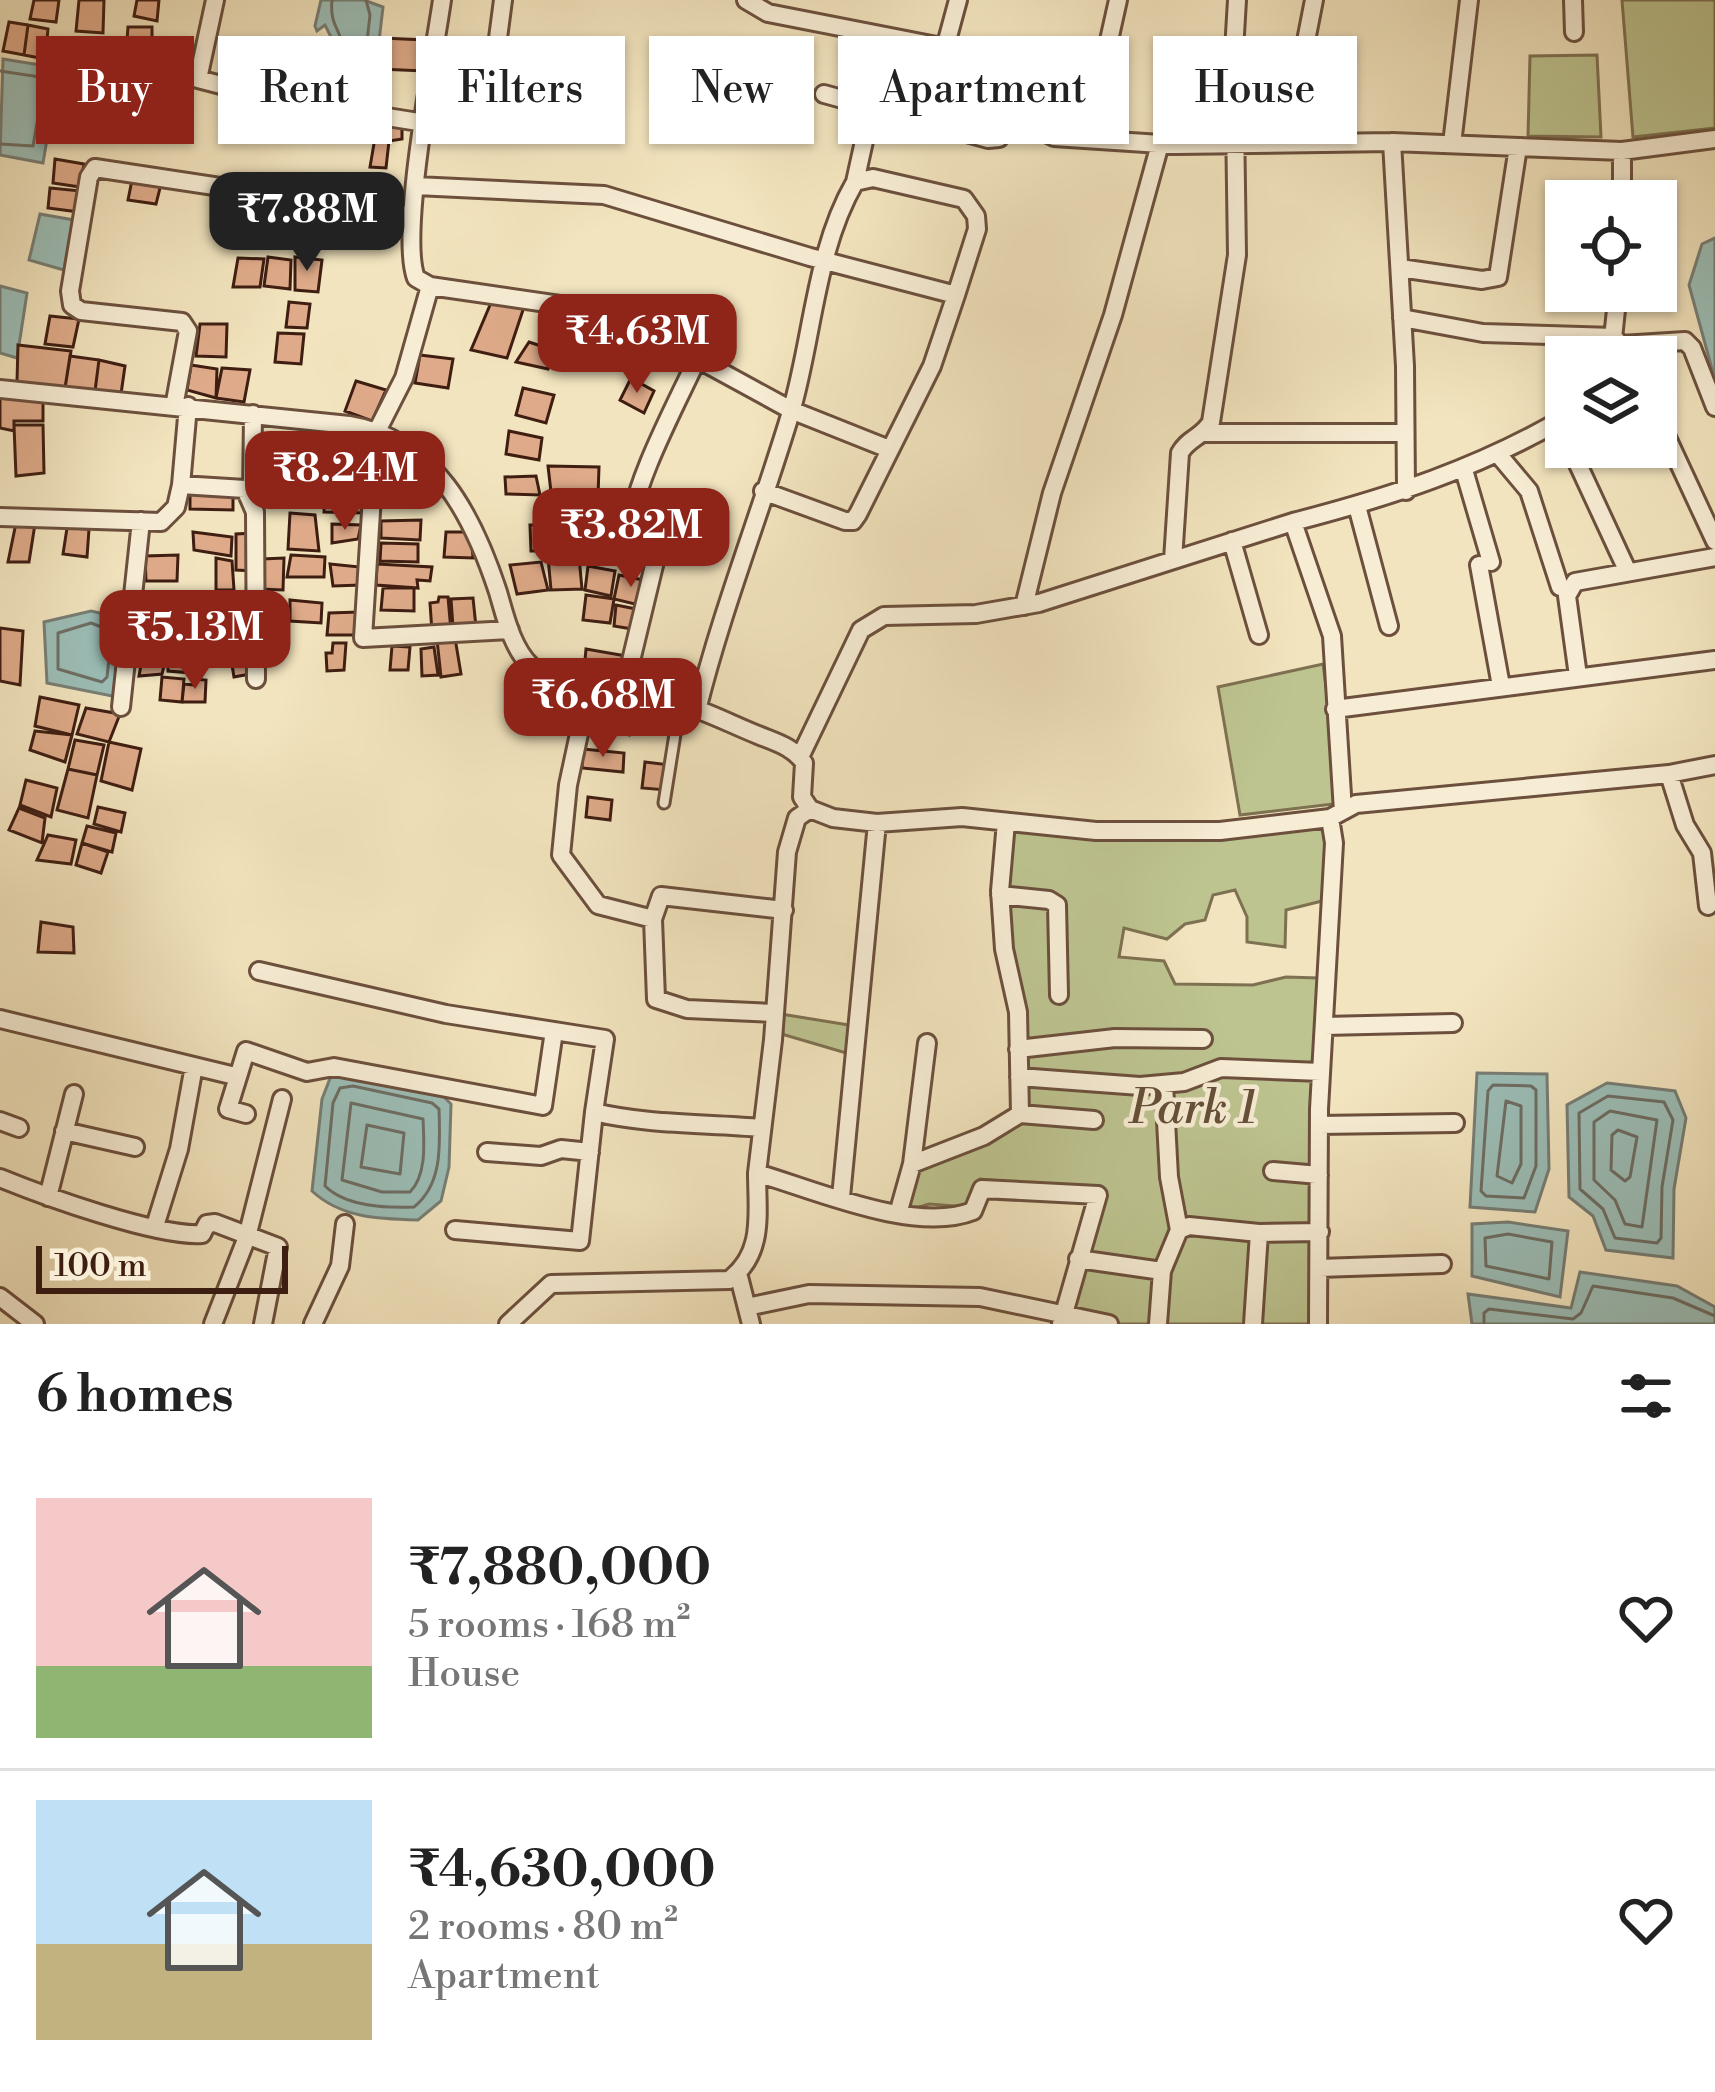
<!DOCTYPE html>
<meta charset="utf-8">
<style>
body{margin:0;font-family:"Libre Bodoni",serif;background:#f6f6f6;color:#222;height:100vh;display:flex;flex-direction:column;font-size:45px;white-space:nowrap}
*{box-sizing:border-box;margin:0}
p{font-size:39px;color:#767676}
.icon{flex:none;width:66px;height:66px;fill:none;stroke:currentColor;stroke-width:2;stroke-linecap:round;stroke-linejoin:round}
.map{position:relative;height:1324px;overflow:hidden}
.sheet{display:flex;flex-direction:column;background:#fff;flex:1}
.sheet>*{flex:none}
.banner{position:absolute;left:36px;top:36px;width:1644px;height:108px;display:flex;gap:24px}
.fabs{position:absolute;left:1545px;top:180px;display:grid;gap:24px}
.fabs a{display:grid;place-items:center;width:132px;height:132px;border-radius:0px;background:#fff;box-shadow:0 3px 9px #0004;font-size:60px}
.scale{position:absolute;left:36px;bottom:30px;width:252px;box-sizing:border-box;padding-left:12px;border:6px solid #3f1e12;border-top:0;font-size:33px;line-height:42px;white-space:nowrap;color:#3f1e12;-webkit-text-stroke:9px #f7edd5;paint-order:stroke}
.price{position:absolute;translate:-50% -102px;padding:0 27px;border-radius:24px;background:#8f2418;color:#fff;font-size:39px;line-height:78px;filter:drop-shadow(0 3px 6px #0008)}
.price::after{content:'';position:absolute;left:50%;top:72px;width:36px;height:27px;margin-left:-18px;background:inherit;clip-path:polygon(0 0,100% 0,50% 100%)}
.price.current{background:#222;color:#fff}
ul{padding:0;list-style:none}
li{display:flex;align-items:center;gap:36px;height:300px;padding:0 36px}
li+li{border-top:3px solid #e0e0e0}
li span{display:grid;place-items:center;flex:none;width:336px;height:240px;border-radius:0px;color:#555}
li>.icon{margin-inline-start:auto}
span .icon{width:144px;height:144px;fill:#fffc;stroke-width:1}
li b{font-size:51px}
h2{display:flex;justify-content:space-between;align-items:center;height:144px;padding:0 36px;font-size:51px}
.chip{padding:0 42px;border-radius:0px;background:#fff;box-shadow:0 3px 9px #0004;font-size:42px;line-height:108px}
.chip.current{background:#8f2418;color:#fff}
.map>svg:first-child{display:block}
.green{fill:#bdc490;stroke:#7e7151;stroke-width:3}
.water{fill:#9cbeb7;stroke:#777e75;stroke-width:3}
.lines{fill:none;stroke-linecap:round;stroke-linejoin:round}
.shore{stroke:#6e6e64;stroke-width:3}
.building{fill:#deaa89;stroke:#3f1e12;stroke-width:3}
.service-casing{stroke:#6c503d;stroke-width:15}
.minor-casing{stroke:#6c503d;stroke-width:22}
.service{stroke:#f7edd5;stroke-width:9}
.minor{stroke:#f7edd5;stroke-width:16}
.labels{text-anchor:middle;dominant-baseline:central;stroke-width:9;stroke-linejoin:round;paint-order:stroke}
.park-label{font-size:48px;font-style:italic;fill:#655038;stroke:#f7edd5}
</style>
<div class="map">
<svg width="1715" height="1324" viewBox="0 0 1715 1324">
<rect width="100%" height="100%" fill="#f2e4be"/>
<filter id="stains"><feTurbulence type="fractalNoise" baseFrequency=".00167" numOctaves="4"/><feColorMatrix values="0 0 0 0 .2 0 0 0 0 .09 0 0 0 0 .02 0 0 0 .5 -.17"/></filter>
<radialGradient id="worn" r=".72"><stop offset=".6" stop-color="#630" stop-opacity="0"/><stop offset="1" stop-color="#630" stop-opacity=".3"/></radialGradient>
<!-- green -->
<path class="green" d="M 1622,0 L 1715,0 L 1715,128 L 1633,137 Z
M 1597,55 L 1601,137 L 1528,136 L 1530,56 Z
M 1323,664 L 1342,803 L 1240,815 L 1218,687 Z
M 1324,823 L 1330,846 L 1326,900 L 1286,910 L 1285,947 L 1247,942 L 1247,917 L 1235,890 L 1213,895 L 1205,920 L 1185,924 L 1167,939 L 1124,928 L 1119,957 L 1164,961 L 1175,984 L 1253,985 L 1286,977 L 1318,978 L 1312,1324 L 1066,1324 L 1103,1191 L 980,1179 L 967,1207 L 929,1204 L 906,1211 L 918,1168 L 1028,1107 L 1006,879 L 1011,831 L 1096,838 Z
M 781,1014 L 855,1026 L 853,1055 L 778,1033 Z"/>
<!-- water -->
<path class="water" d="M 321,0 L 364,0 L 383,7 L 373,93 L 363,104 L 295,90 L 299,67 L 311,60 L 318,70 L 330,60 L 327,53 L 332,39 L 325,25 L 317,31 L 315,26 Z
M 3,59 L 59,68 L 43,163 L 0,155 Z
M 40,214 L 74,220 L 64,270 L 29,260 Z
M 1715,238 L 1715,380 L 1689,285 L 1702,244 Z
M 0,286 L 27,293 L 17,358 L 0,353 Z
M 91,611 L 125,619 L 117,697 L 47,683 L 44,622 Z
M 1477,1073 L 1547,1074 L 1549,1169 L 1535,1212 L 1470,1207 Z
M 353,1074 L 440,1093 L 451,1104 L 449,1167 L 441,1201 L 418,1220 C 379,1219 341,1218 312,1191 L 322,1099 L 331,1076 Z
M 1607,1083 L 1675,1091 L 1686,1118 L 1674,1189 L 1673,1258 L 1606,1250 L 1593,1216 L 1569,1197 L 1567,1105 Z
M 1508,1222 L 1568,1231 L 1560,1297 L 1472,1276 L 1472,1224 Z
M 1580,1272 L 1677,1286 L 1715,1307 L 1715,1324 L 1472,1324 L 1468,1294 L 1571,1308 Z"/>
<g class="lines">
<!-- shore -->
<path class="shore" d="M 332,0 C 328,40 358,28 329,81 L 356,90 L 362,85 L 370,15 L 366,0
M 0,71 L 40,77 L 44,83 L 33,146 L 0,144
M 91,623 L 112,631 L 107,677 L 102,682 L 58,669 L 58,633 Z
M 1493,1085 L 1531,1086 L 1536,1090 L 1536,1166 L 1524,1198 L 1486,1196 L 1481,1191 L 1488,1091 Z
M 353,1086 L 432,1103 L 439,1109 C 440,1144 443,1184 414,1207 C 386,1208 346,1207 325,1186 L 333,1103 L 340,1088 Z
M 1608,1096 L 1664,1102 L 1673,1120 L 1662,1187 L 1661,1238 L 1657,1243 L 1615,1238 L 1603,1209 L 1580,1189 L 1579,1113 Z
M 1506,1101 L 1521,1106 L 1521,1164 L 1512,1183 L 1497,1176 Z
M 351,1103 L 423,1119 C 424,1142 427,1175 410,1192 L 382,1192 L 342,1180 Z
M 1610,1111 L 1657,1120 L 1642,1227 L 1625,1224 L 1615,1200 L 1594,1180 L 1594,1122 Z
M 367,1125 L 404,1133 L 400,1174 L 361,1167 Z
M 1618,1130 L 1637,1137 L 1630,1177 L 1625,1181 L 1611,1170 L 1612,1135 Z
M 1508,1234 L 1552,1242 L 1549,1279 L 1486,1266 L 1485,1238 Z
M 1484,1324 L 1484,1313 L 1489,1309 L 1573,1319 L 1581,1313 L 1593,1286 L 1673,1298 L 1715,1316"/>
</g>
<!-- building -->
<path class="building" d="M 34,0 L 59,0 L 56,22 L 30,19 Z
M 79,0 L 104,0 L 103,33 L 76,31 Z
M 137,0 L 159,0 L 157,21 L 134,16 Z
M 9,22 L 28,25 L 24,55 L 3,51 Z
M 28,25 L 48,29 L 45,59 L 24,55 Z
M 128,27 L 152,27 L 152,54 L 126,53 Z
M 381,38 L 425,40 L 424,71 L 380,69 Z
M 378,120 L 402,121 L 402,139 L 389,141 L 386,168 L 370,167 Z
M 55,159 L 84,164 L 80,187 L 53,183 Z
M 133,175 L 161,184 L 156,204 L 128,200 Z
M 50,188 L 81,191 L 79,212 L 48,208 Z
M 268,257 L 291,260 L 290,289 L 264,286 Z
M 295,257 L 322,260 L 318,292 L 295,290 Z
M 238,258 L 264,259 L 260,287 L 233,287 Z
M 493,298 L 524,307 L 507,358 L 471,350 Z
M 289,302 L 310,304 L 307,328 L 286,327 Z
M 50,316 L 79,319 L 73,347 L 45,344 Z
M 200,324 L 227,324 L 226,357 L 196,356 Z
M 278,333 L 304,334 L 301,364 L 275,362 Z
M 529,342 L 556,351 L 548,369 L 516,362 Z
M 18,345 L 71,351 L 65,388 L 17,382 Z
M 420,355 L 453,359 L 448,388 L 415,383 Z
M 70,356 L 99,360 L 95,391 L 65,388 Z
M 99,360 L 125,366 L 121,394 L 95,391 Z
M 191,365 L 217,369 L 216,398 L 187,390 Z
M 222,368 L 250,370 L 244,402 L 216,398 Z
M 631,378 L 654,391 L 644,413 L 620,400 Z
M 356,381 L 386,390 L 372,421 L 345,411 Z
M 523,388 L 554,395 L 546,423 L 516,415 Z
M 0,398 L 43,400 L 43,421 L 14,421 L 14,431 L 0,428 Z
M 14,425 L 43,425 L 44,473 L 16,476 Z
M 509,431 L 542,438 L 539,460 L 506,454 Z
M 548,466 L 599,467 L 598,496 L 551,492 Z
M 536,476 L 540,495 L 506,494 L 505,477 Z
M 325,488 L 367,488 L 366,513 L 324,512 Z
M 190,489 L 233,492 L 233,510 L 190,509 Z
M 587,505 L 590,536 L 560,538 L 558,507 Z
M 290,513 L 315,515 L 319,551 L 288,549 Z
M 421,520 L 420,540 L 381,538 L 381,521 Z
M 16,523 L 35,524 L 29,562 L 8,562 Z
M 332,524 L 361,525 L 358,539 L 332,543 Z
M 530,525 L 555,525 L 555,551 L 531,551 Z
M 67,528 L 89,529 L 87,557 L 63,554 Z
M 193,532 L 232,537 L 231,556 L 194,550 Z
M 446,532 L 471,532 L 473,558 L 444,557 Z
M 255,533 L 255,571 L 236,570 L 236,534 Z
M 381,543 L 418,544 L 418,562 L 380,561 Z
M 178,555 L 177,581 L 146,581 L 145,556 Z
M 291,555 L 325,557 L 324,577 L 287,577 Z
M 548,557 L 579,557 L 582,589 L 551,590 Z
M 216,558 L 232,561 L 234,590 L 216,590 Z
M 284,558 L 283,590 L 259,589 L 262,559 Z
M 541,562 L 548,590 L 517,594 L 510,565 Z
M 330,564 L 360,567 L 361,585 L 333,586 Z
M 377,564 L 432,567 L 430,581 L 417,580 L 418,588 L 376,585 Z
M 588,566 L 615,571 L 611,596 L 585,590 Z
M 619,575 L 648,581 L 643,606 L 614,599 Z
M 383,588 L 414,588 L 414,611 L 381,610 Z
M 164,592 L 199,593 L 199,614 L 163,613 Z
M 210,594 L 231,594 L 230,614 L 209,611 Z
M 586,595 L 614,599 L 610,623 L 583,620 Z
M 439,597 L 448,597 L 451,631 L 432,632 L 430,603 L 438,602 Z
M 473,598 L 476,627 L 453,627 L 451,599 Z
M 290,600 L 322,603 L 321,623 L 290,621 Z
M 616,605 L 641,610 L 638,630 L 614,626 Z
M 359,612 L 359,635 L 327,635 L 329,613 Z
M 143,621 L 200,623 L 199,643 L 143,641 Z
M 204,622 L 225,622 L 225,645 L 203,644 Z
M 0,628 L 23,631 L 20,685 L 0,681 Z
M 455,638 L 461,674 L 441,677 L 437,640 Z
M 333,643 L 346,643 L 344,670 L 327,671 L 326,653 L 332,653 Z
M 392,646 L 410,647 L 408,670 L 390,670 Z
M 434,647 L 438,675 L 422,676 L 421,649 Z
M 144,649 L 168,649 L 162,674 L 139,676 Z
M 168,649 L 192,650 L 193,673 L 168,671 Z
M 586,649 L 626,656 L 623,685 L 583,681 Z
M 246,651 L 250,674 L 234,677 L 230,653 Z
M 162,677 L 184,679 L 182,702 L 160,700 Z
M 194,679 L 206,680 L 205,702 L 182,702 L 184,684 L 195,685 Z
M 40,697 L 79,705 L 72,735 L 35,726 Z
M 594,701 L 630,705 L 629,735 L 590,726 Z
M 86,708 L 120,714 L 109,742 L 77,734 Z
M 35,731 L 72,735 L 65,762 L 30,750 Z
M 75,740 L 104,745 L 97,775 L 68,769 Z
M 109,742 L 141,749 L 132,790 L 101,781 Z
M 583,749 L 624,753 L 623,772 L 582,768 Z
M 645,762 L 670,765 L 666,790 L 642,788 Z
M 68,769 L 97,775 L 88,818 L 57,810 Z
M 26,780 L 57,788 L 51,817 L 20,805 Z
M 588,797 L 612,800 L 610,820 L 586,817 Z
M 98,807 L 125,813 L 121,832 L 94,824 Z
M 19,808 L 45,818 L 42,843 L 9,830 Z
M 87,826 L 116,833 L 112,852 L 82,843 Z
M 48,835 L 76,840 L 71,864 L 37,860 Z
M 82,843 L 108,852 L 101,873 L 76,865 Z
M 41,922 L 73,927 L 74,953 L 38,952 Z"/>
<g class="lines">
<defs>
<path id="service" d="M 664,803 L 680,703"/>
<path id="minor" d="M 215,0 L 198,79 L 279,100 L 425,123
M 442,0 C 434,56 399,234 416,278 L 430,286 L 601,311 L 639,327 L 791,410 L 889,449
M 746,0 L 768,13 L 957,50 L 984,61 L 997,72 L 1022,121 L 1054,137 L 1176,145 L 1392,142 L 1622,151 L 1715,139
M 1573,0 L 1574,32
M 945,48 L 958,0
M 495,61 L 503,0
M 824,94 L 988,139 L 999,138 L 1018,113
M 1087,139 L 1118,0
M 1392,142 L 1405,366 L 1406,491
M 1286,143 L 1314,0
M 1452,144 L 1469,0
M 855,182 L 887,37
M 416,186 L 604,195 L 810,257 L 956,295
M 1622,201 L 1622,151
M 1400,268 L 1482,280 L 1498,277 L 1518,147
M 430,286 L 404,378 L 376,433 L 363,638 L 510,630
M 1402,318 L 1483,333 L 1614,337 L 1630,357
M 1621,345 L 1685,341 L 1692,348 L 1715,407
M 1611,357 L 1618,291
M 0,389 L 349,425 C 435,439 473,516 498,592 C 505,616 512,648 531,666 C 564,696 641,691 682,704 C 708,712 733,725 758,735 C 775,742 794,747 804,763 L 802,797 L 810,809 L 833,818 L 877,823 L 962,817 L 1096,831 L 1220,831 L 1330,818 L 1356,804 L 1669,774 L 1715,765
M 174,407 L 188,331 L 182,322 L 81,311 L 72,305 L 70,291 L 89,177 L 95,168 L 412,216
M 1656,414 L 1715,541
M 1205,433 L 1405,433
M 1570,447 L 1627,570
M 1498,454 L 1529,491 L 1560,587
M 1464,470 L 1491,562
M 181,485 L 188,406
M 252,497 L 253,414
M 1357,506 L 1389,626
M 0,517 L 161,522 L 176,507 L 181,485 L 245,489 L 255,512 L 256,679
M 1293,522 C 1390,497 1479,468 1566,417
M 1232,541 L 1259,635
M 1173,560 L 1180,453 C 1188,438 1203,437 1211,422 L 1237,255 L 1234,51 L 1237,0
M 1479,565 L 1501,686
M 1024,606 L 1052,493 L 1113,315 L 1160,144
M 1578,676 L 1567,596 L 1575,582 L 1715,557
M 589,687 L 568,785 L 561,855 L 598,905 L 653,919 L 661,896 L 784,910
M 623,694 L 657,553 C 650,545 633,540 632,527 C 629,491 681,395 697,359
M 121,707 L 141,521
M 1335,709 L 1715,660
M 697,710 C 722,609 761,512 791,412 C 813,337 815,251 855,182 L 873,178 L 964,199 L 976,216 L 977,229 L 956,295 L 932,366 L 858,514 L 853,521 L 845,521 L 763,491
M 800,757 L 861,630 L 884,616 L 976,614 L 1039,603 L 1293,522 L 1332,636 L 1343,811
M 1669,774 L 1685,825 L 1702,853 L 1708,906
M 1000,895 L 1049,900 L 1057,905 L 1059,995
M 653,919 L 656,999 L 687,1009 L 775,1013
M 259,971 L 446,1014 L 605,1039 L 594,1112 C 648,1125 706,1123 762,1128
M 0,1019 L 235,1076
M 1324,1026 L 1453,1023
M 1018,1049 L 1115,1038 L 1203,1039
M 1019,1077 L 1140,1086 L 1184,1082 L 1221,1068 L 1321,1072
M 1164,1084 L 1169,1177 L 1179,1230
M 246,1114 L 228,1109 L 246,1051 L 307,1072 L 334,1067 L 543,1106 L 554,1031
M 1020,1114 L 1094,1120
M 0,1121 L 19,1128
M 1319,1125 L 1455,1123
M 64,1131 L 135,1147
M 487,1152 L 541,1156 L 561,1149 L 590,1152
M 912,1164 L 984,1136 L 1020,1114 L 1018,1012 L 1004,949 L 1000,891 L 1006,822
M 1273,1171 L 1319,1175
M 757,1173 L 773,1040 L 787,852 L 797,818 L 810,809
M 0,1178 C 44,1196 157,1237 202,1234 L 207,1224 L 215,1223 L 278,1247 L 263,1324
M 48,1197 L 74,1094
M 841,1197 L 877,823
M 898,1214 L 912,1164 L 927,1043
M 155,1226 L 179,1149 L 194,1066
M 455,1230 L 580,1241 L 594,1112
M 1078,1259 L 1162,1271
M 1319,1268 L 1442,1264
M 738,1273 L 751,1324
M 0,1297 L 35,1324
M 747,1307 L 809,1294 L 980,1297 L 1109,1324
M 213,1324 L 247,1237 L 282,1099
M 313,1324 L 340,1266 L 345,1224
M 508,1324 L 551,1284 L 729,1280 C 765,1253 757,1213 757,1173 C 815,1190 915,1234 973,1211 L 982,1189 L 1098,1195 L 1061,1324
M 1158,1324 L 1162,1271 L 1179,1230 L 1189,1226 L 1259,1233 L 1320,1232
M 1253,1324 L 1259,1233
M 1318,1324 L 1319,1109 L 1334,843 L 1330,818"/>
</defs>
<!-- service casing -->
<use href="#service" class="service-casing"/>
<!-- minor casing -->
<use href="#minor" class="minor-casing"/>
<!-- service -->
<use href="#service" class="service"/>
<!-- minor -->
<use href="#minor" class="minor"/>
</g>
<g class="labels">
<!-- park labels -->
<g class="park-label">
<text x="1192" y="1109">Park 1</text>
</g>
</g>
<rect width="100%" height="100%" filter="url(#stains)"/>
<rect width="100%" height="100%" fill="url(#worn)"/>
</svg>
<div class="fabs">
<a><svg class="icon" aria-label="locate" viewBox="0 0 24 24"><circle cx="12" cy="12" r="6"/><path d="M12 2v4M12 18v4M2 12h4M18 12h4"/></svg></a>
<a><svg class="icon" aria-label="layers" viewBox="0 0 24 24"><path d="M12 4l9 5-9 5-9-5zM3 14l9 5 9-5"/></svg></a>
</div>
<div class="scale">100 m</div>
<b class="price current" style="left:307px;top:274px">₹7.88M</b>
<b class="price" style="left:637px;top:396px">₹4.63M</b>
<b class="price" style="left:345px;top:533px">₹8.24M</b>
<b class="price" style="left:631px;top:590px">₹3.82M</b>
<b class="price" style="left:195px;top:692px">₹5.13M</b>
<b class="price" style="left:603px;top:760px">₹6.68M</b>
<div class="banner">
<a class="chip current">Buy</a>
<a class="chip">Rent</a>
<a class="chip">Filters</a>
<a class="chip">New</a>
<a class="chip">Apartment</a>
<a class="chip">House</a>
</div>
</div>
<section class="sheet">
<h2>6 homes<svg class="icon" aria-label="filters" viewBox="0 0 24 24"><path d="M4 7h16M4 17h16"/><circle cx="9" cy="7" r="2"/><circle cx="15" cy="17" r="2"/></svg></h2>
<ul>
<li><span style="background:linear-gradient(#f6c9c9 70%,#8fb573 0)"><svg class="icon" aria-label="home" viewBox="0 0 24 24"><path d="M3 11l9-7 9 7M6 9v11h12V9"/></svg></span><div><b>₹7,880,000</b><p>5 rooms · 168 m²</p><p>House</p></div><svg class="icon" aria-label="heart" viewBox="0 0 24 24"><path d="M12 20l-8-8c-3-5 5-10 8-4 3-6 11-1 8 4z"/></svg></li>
<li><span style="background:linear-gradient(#bfe0f5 60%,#c2b280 0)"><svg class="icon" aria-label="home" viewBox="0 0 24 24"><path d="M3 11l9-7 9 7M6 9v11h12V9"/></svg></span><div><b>₹4,630,000</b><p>2 rooms · 80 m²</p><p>Apartment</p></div><svg class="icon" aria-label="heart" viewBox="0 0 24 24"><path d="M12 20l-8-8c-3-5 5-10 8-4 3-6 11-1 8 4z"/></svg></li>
</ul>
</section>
